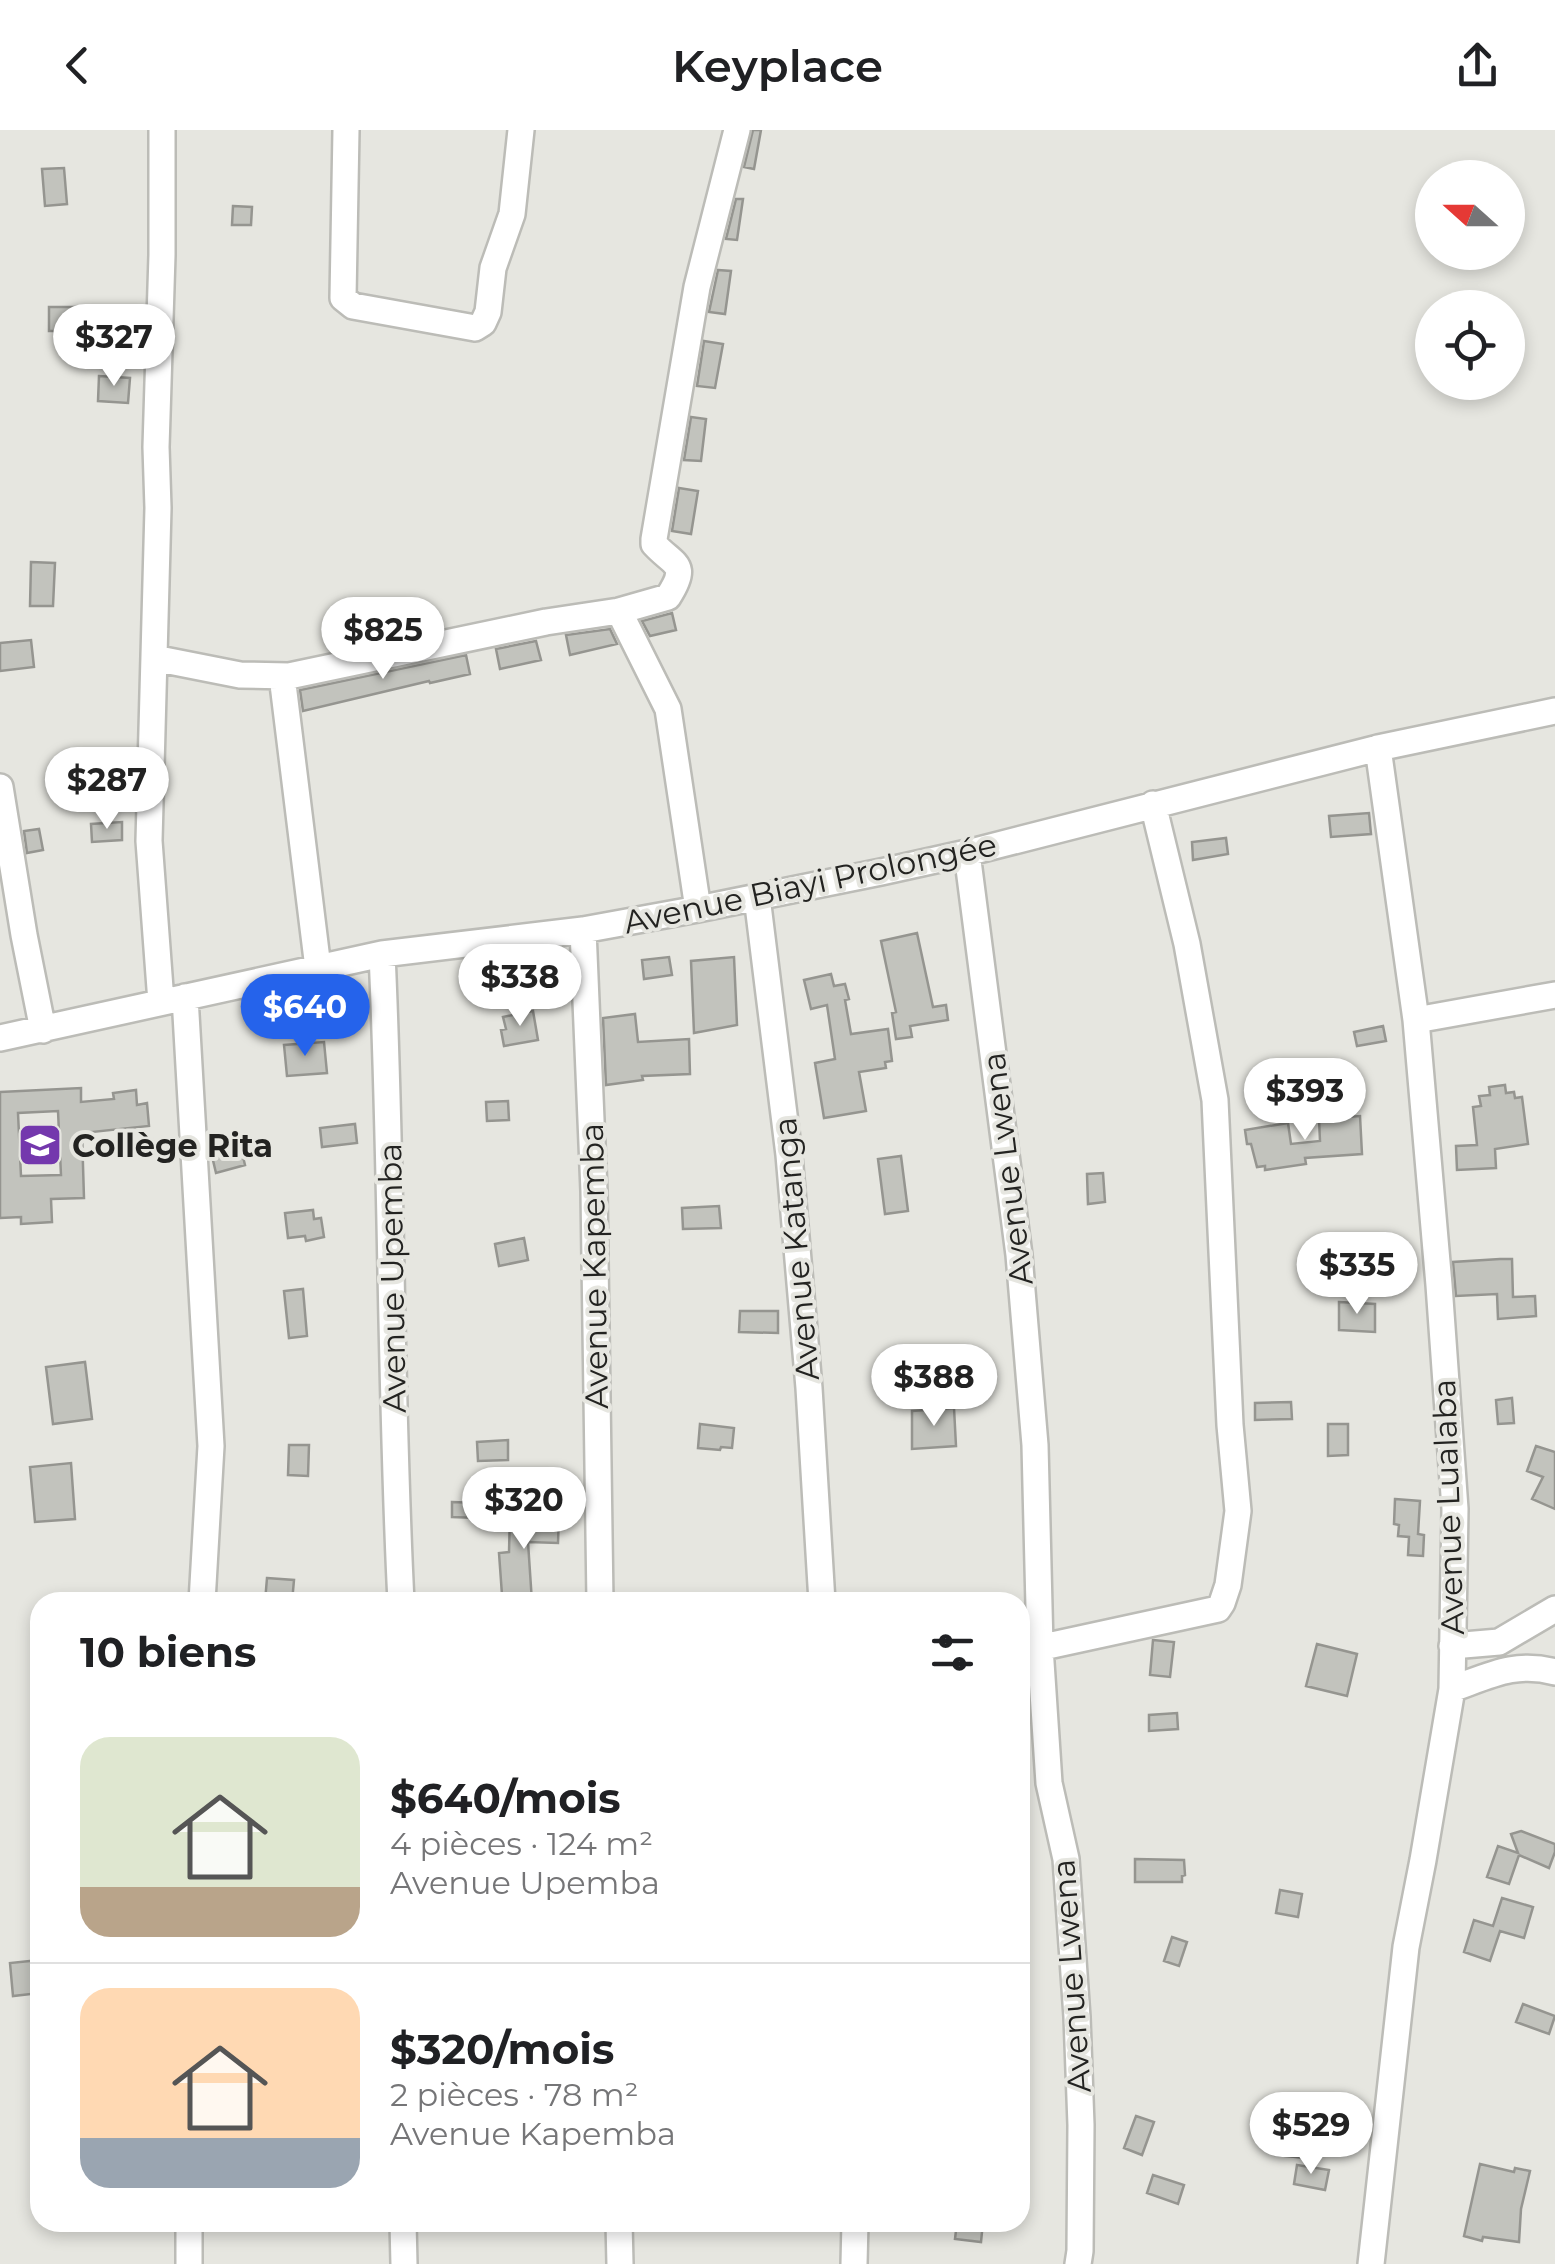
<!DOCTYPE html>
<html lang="fr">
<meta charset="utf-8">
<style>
body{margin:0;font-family:Montserrat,sans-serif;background:#f6f6f6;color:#202124;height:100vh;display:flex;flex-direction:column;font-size:38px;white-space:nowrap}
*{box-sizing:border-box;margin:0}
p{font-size:32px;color:#757577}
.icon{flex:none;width:55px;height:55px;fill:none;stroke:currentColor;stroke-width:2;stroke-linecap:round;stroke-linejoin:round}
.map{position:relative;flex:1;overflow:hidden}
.side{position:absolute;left:30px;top:1462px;width:1000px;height:640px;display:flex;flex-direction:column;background:#fff;border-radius:30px;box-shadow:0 5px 15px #0003}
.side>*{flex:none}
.needle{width:65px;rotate:291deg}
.fabs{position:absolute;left:1415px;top:30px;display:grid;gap:20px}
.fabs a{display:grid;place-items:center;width:110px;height:110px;border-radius:50%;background:#fff;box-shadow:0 5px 15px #0003;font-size:50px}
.price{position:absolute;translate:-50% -85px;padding:0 22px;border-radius:35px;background:#fff;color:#222;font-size:32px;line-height:65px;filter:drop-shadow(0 2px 5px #0008)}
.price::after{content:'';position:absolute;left:50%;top:60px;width:30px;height:22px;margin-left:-15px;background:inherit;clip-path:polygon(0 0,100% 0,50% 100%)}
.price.on{background:#2563eb;color:#fff}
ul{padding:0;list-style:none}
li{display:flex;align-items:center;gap:30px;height:250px;padding:0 50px}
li+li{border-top:2px solid #e0e0e0}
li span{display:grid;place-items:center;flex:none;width:280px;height:200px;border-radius:30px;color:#555}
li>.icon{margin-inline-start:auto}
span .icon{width:120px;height:120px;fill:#fffc;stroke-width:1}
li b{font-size:42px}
h2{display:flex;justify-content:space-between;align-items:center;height:120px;padding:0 50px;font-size:42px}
header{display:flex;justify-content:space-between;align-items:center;height:130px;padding:0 50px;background:#fff;font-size:45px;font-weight:600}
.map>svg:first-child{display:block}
.building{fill:#c2c3bd;stroke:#959590;stroke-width:2.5;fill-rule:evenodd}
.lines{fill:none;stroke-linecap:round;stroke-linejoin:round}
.minor-casing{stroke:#bcbcb7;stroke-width:30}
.minor{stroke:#fff;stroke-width:25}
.labels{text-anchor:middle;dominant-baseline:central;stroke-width:8;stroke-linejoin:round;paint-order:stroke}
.street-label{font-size:32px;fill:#232321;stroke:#e6e6e0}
.poi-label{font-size:32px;font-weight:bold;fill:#232321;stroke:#e6e6e0;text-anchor:start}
</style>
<header><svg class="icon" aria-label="back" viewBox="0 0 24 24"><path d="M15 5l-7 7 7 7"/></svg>Keyplace<svg class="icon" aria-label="share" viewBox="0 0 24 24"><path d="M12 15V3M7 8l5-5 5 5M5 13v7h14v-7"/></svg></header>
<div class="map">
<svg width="1555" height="2134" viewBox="0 0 1555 2134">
<rect width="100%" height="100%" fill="#e6e6e0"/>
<!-- building -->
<path class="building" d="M 753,0 L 761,0 L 754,39 L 744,37 Z
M 64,38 L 67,74 L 45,76 L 42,39 Z
M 736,69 L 743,69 L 737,110 L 726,109 Z
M 233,76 L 252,77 L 251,95 L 232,95 Z
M 718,140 L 731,141 L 725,184 L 709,182 Z
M 49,177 L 100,177 L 97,201 L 49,201 Z
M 704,211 L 723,214 L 715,258 L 697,256 Z
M 99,246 L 130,248 L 128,273 L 98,271 Z
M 691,287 L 706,289 L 701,331 L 684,330 Z
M 679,358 L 698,361 L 691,404 L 672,401 Z
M 31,432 L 55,433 L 53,476 L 30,476 Z
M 672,483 L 676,500 L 650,506 L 642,491 Z
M 610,499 L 617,514 L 570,525 L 566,505 Z
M 31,510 L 34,537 L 0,541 L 0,513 Z
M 536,511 L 541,530 L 500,539 L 496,519 Z
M 466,525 L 470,544 L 430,553 L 429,551 L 303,581 L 300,560 Z
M 119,628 L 120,647 L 90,649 L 89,629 Z
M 1369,683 L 1371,704 L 1331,707 L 1329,686 Z
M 122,692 L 122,710 L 92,712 L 91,694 Z
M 39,699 L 43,720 L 27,723 L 24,701 Z
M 1226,708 L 1228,724 L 1193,730 L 1192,712 Z
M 917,803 L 933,877 L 946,875 L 948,890 L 910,896 L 912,907 L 896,909 L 892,883 L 896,882 L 881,811 Z
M 669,827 L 672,845 L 644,849 L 642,830 Z
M 734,827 L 737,895 L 694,903 L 691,831 Z
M 831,844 L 834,856 L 845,854 L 849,869 L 845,870 L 851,904 L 888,899 L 892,931 L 885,932 L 886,938 L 859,942 L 866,981 L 824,988 L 815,933 L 835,929 L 827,875 L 811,879 L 804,850 Z
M 533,881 L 538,910 L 504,916 L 501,900 L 506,899 L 503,887 Z
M 635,884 L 638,912 L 689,909 L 690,944 L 642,946 L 643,950 L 606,955 L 603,888 Z
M 1383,896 L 1386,911 L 1357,916 L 1354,902 Z
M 324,912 L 327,943 L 287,946 L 284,915 Z
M 1320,941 L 1323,977 L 1307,978 L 1303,943 Z
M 1505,955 L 1506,963 L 1514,962 L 1515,968 L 1522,967 L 1528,1014 L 1495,1019 L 1496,1038 L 1457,1040 L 1456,1016 L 1477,1015 L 1473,977 L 1481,976 L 1479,966 L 1490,965 L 1489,957 Z
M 81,958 L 81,972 L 114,969 L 113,963 L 136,960 L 137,975 L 147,973 L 149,996 L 82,1003 L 84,1068 L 51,1069 L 52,1092 L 21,1094 L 21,1087 L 0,1088 L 0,962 ZM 58,981 L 61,1045 L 21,1046 L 18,983 Z
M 508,971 L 509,990 L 487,991 L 486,972 Z
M 1360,986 L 1362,1024 L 1305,1028 L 1306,1034 L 1265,1040 L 1265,1036 L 1257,1037 L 1251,1014 L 1247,1014 L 1245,1000 L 1288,993 L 1291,1014 L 1320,1011 L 1319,989 Z
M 355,994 L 357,1013 L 322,1017 L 320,998 Z
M 240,1014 L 245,1035 L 216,1043 L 211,1022 Z
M 901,1026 L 908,1081 L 885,1084 L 878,1029 Z
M 1103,1043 L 1105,1072 L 1088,1074 L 1087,1044 Z
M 719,1076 L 721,1098 L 683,1099 L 682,1078 Z
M 313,1080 L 314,1089 L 321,1088 L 324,1107 L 306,1111 L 305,1106 L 288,1108 L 285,1083 Z
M 524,1108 L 528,1130 L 499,1136 L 495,1114 Z
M 1500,1129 L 1512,1129 L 1513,1167 L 1535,1166 L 1536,1186 L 1498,1189 L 1497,1164 L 1456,1166 L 1453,1132 Z
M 303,1159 L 307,1206 L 289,1208 L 284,1161 Z
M 1339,1172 L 1375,1174 L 1375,1202 L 1339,1200 Z
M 740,1181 L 778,1181 L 778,1203 L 739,1202 Z
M 85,1232 L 92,1289 L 53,1294 L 46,1237 Z
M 1512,1268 L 1514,1293 L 1498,1294 L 1496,1270 Z
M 1291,1272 L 1292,1289 L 1255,1290 L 1255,1273 Z
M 954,1278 L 956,1316 L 912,1319 L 912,1281 Z
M 700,1294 L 734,1298 L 732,1318 L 721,1317 L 720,1320 L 698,1318 Z
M 1328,1294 L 1348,1294 L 1348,1325 L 1328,1326 Z
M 508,1310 L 508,1330 L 478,1331 L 477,1312 Z
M 289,1315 L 309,1315 L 308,1346 L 288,1345 Z
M 1536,1316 L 1555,1322 L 1555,1379 L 1532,1369 L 1543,1347 L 1527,1341 Z
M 71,1333 L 75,1389 L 35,1392 L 30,1337 Z
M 1395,1369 L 1420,1371 L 1418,1404 L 1424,1405 L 1423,1426 L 1408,1425 L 1409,1407 L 1398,1406 L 1399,1395 L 1394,1394 Z
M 452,1372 L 478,1373 L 478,1388 L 452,1387 Z
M 510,1383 L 559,1385 L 558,1413 L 528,1412 L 532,1472 L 508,1472 L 508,1465 L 502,1465 L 499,1423 L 509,1422 Z
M 267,1448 L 294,1450 L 292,1472 L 265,1472 Z
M 1153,1510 L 1174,1512 L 1170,1547 L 1150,1545 Z
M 1317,1514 L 1357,1524 L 1347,1566 L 1306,1556 Z
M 1177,1583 L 1178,1599 L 1149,1601 L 1149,1585 Z
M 1521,1701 L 1555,1714 L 1555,1722 L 1549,1738 L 1519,1725 L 1509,1754 L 1487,1747 L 1498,1716 L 1518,1723 L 1511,1704 Z
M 1135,1729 L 1184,1730 L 1185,1745 L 1182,1746 L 1182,1752 L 1135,1752 Z
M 1280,1760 L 1302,1764 L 1298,1787 L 1276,1783 Z
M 1502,1768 L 1533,1777 L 1524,1808 L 1500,1801 L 1490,1831 L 1464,1822 L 1474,1790 L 1493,1796 Z
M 1172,1807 L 1187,1812 L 1179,1836 L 1164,1831 Z
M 40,1830 L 40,1863 L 13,1866 L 10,1833 Z
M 1523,1874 L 1555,1886 L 1549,1904 L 1516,1892 Z
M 1279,1977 L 1309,1979 L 1304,2028 L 1275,2025 Z
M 1136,1986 L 1154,1992 L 1142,2025 L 1124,2018 Z
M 1480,2034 L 1514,2042 L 1515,2038 L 1530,2041 L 1521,2079 L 1519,2112 L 1483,2107 L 1482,2111 L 1464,2106 Z
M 1297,2035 L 1329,2040 L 1325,2060 L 1294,2054 Z
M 1153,2045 L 1184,2055 L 1178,2074 L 1147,2063 Z
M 957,2092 L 983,2092 L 981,2112 L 955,2109 Z"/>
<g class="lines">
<defs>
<path id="minor" d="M 346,0 L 343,168 L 353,176 L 475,198 L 483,193 L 488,182 L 493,138 L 512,84 L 521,0
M 619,481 L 668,579 L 698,779
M 154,528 L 240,545 L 289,546 L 546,492 L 619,481 L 668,467 C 690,433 674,436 654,414 L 654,409 L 697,157 L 737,0
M 282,546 L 318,838
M 0,657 L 24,805 L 43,900
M 967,723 L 1019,1125 L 1035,1315 L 1040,1517 L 1049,1653 L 1066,1729 L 1077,1887 L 1081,1995 L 1080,2121 L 1078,2134
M 757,767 L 789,1025 L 809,1258 L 822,1472
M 583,800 L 594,1061 L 600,1472
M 382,824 C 392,1040 390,1257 401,1472
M 185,867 L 211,1316 L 202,1472
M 161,872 L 149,711 L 158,378 L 156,317 L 162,125 L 162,0
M 1416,890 L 1555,865
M 0,908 L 382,824 L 583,800 L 698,779 L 881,742 L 967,723 L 1378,618 L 1555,581
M 1452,1516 L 1499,1512 L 1555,1479
M 1020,1522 L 1218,1479 L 1222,1473 L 1228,1455 L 1238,1381 L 1230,1295 L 1215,970 L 1187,814 L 1153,674
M 1452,1559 C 1489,1546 1515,1531 1555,1542
M 189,2092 L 189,2134
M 403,2092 L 404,2134
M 619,2092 L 620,2134
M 854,2134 L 855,2092
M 1371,2134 L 1406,1817 L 1423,1730 L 1452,1559 L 1455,1379 L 1439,1155 L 1416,890 L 1378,618"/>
</defs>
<!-- minor casing -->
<use href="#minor" class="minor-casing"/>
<!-- minor -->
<use href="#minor" class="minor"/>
</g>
<!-- icons -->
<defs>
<symbol id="school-square" viewBox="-11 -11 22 22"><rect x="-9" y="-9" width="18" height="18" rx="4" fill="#7438ad" stroke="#e6e6e0"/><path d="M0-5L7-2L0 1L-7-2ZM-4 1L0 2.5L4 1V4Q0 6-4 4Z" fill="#fff"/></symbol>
</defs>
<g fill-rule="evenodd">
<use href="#school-square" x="15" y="990" width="50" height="50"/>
</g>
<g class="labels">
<!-- street labels -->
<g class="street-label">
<text transform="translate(810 753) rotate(-12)">Avenue Biayi Prolongée</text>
<text transform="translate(1007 1039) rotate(-97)">Avenue Lwena</text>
<text transform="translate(796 1119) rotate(-95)">Avenue Katanga</text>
<text transform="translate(594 1136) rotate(-91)">Avenue Kapemba</text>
<text transform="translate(392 1148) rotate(-91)">Avenue Upemba</text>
<text transform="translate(1448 1377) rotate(-92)">Avenue Lualaba</text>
<text transform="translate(1071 1846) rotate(-94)">Avenue Lwena</text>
</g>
<!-- poi labels -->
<g class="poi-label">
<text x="72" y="1015">Collège Rita</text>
</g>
</g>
</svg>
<div class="fabs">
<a><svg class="needle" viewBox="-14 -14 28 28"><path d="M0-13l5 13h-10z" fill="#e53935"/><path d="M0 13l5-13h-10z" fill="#757577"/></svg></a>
<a><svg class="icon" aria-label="locate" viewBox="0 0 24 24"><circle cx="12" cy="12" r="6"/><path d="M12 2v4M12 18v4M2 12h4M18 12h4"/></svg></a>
</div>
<b class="price" style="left:114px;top:259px">$327</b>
<b class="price" style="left:383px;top:552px">$825</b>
<b class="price" style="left:107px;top:702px">$287</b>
<b class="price" style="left:520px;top:899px">$338</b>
<b class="price on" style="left:305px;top:929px">$640</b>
<b class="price" style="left:1305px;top:1013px">$393</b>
<b class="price" style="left:1357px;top:1187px">$335</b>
<b class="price" style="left:934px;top:1299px">$388</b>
<b class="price" style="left:524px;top:1422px">$320</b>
<b class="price" style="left:1311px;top:2047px">$529</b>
<section class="side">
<h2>10 biens<svg class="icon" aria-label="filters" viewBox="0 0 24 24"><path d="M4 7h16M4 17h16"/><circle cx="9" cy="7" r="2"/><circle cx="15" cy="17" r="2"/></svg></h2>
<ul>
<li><span style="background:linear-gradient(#dfe7d0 75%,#b9a48a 0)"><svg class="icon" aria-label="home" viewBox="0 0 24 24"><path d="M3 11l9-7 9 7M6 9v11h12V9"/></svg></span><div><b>$640/mois</b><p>4 pièces · 124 m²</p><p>Avenue Upemba</p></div></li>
<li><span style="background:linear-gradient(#ffd9b3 75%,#9aa5b1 0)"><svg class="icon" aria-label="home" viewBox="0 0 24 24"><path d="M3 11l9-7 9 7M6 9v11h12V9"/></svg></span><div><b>$320/mois</b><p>2 pièces · 78 m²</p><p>Avenue Kapemba</p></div></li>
</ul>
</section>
</div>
